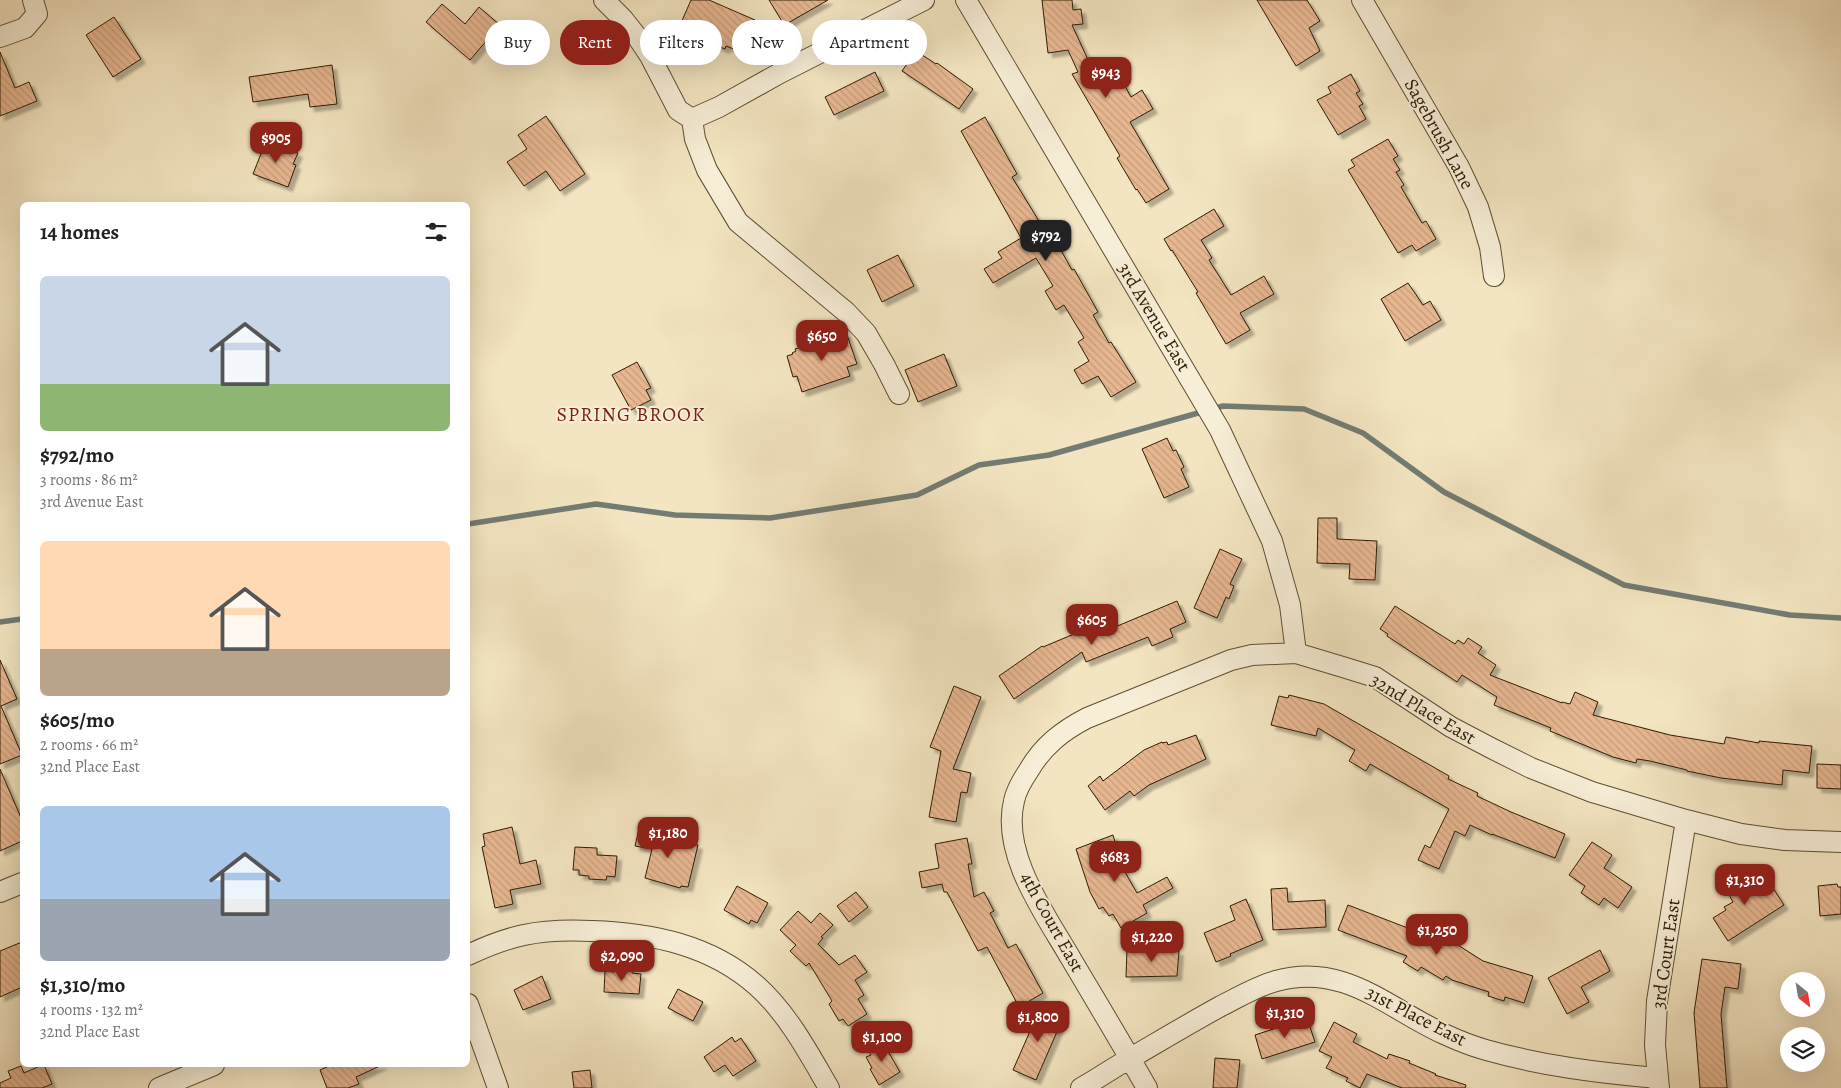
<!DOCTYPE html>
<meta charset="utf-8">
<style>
body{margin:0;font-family:Alegreya,serif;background:#f2f2f2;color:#222;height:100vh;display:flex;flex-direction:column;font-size:19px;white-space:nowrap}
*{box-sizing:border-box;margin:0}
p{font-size:16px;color:#767676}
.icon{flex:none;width:28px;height:28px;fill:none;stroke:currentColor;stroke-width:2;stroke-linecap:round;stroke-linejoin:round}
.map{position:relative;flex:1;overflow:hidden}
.drawer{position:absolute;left:20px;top:202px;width:450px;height:865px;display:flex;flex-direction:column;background:#fff;border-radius:8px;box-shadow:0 5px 20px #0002}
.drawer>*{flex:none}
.top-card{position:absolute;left:485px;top:20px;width:475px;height:45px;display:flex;gap:10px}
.needle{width:32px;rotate:150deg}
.controls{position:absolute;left:1780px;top:972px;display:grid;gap:10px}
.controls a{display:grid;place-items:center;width:45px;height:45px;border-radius:50%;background:#fff;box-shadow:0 5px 20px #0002;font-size:25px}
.price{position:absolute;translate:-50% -42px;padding:0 11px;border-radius:10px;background:#8f2418;color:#fff;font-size:16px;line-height:32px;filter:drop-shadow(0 1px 2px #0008)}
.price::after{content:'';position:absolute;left:50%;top:30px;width:15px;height:11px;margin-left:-8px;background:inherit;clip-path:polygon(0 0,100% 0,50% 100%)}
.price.current{background:#222;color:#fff}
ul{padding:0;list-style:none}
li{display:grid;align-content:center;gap:10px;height:265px;padding:0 20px}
li span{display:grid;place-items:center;height:155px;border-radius:8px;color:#555}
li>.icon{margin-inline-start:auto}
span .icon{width:90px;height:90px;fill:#fffc;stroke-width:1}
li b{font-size:21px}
h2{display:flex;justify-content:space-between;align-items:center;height:60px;padding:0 20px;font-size:21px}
.chip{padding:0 18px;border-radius:22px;background:#fff;box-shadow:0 5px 20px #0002;font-size:18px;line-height:45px}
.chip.current{background:#8f2418;color:#fff}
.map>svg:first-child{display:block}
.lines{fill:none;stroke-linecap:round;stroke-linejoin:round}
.stream{stroke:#737c73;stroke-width:5.5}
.building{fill:url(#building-back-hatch);stroke:#2d1c03;filter:url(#shadow)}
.minor-casing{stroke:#5e4e32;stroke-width:22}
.minor{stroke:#f7eed7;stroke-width:20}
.labels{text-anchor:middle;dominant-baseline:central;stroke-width:4;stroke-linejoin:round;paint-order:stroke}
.street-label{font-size:19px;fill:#2d1c03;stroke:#f7eed7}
.neighbourhood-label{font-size:20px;letter-spacing:1px;fill:#7a1f14;stroke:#f7eed7}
</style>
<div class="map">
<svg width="1841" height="1088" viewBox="0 0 1841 1088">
<defs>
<pattern id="building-back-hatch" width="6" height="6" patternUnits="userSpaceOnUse" patternTransform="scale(1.25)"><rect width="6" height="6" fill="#e7b791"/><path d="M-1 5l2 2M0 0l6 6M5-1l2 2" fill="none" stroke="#c69d7b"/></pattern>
<filter id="shadow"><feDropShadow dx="4.5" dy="4.5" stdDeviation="1" flood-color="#0004"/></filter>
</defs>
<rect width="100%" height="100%" fill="#f3e5c1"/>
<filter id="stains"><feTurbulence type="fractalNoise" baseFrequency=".004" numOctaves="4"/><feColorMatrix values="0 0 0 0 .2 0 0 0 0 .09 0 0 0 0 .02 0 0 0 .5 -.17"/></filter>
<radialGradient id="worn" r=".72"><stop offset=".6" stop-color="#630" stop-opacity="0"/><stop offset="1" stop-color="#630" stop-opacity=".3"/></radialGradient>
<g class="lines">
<!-- stream -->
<path class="stream" d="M 468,524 L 596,504 L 675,515 L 770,518 L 917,495 L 979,465 L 1049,455 L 1223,406 L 1304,409 L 1363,433 L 1444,492 L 1624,585 L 1790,615 L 1841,618
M 0,622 L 22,619"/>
</g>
<!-- building -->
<path class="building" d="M 691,0 L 709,0 L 755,20 L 741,52 L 726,46 L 725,49 L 694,36 L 697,30 L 681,23 Z
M 769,0 L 828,0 L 788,23 L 783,23 Z
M 1042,0 L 1072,0 L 1073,10 L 1081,9 L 1083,24 L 1072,25 L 1090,64 L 1097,60 L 1110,83 L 1120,77 L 1131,97 L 1142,90 L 1153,109 L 1130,122 L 1169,189 L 1146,203 L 1137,189 L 1136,190 L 1117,158 L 1120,156 L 1072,74 L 1078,72 L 1068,50 L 1048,53 Z
M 1257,0 L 1307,0 L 1320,21 L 1309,28 L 1320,51 L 1296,66 Z
M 442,4 L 465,24 L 479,7 L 500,25 L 470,60 L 426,22 Z
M 114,17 L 141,59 L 113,77 L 86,35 Z
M 916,51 L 936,64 L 937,63 L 973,89 L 959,109 L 902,71 Z
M 0,52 L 15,88 L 29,82 L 37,101 L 0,116 Z
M 332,65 L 337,104 L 310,107 L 308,94 L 253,102 L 249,77 Z
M 875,72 L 884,91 L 834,115 L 825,97 Z
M 1351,74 L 1360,91 L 1356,93 L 1363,104 L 1359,106 L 1366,119 L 1338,135 L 1317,100 L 1331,93 L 1328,87 Z
M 546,116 L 585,174 L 560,191 L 546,171 L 524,186 L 507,162 L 527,149 L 518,135 Z
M 985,117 L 1017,174 L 1012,177 L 1045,231 L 1050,228 L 1060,244 L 1058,245 L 1072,270 L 1074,269 L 1098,312 L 1093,315 L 1109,343 L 1111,342 L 1136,382 L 1111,397 L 1098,376 L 1082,384 L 1074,370 L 1089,361 L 1078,342 L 1084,338 L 1064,305 L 1056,310 L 1045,291 L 1053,286 L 1036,258 L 993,283 L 984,269 L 1002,258 L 998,252 L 1021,238 L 961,131 Z
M 1388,139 L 1398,156 L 1393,159 L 1400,170 L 1396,172 L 1404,185 L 1401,187 L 1422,223 L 1426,221 L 1436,239 L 1416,251 L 1412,245 L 1398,253 L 1348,170 L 1355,166 L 1351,160 Z
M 266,141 L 298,153 L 293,164 L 296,165 L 288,187 L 253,174 Z
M 1214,209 L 1224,226 L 1201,240 L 1212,258 L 1209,260 L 1231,295 L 1264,276 L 1274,294 L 1240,313 L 1250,330 L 1226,344 L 1196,293 L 1198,292 L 1172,250 L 1171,251 L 1164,239 Z
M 898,255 L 914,286 L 882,302 L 867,270 Z
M 1408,283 L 1423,305 L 1430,301 L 1441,320 L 1405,341 L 1381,299 Z
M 846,332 L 857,364 L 847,367 L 850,376 L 802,392 L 797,376 L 793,377 L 787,356 L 793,354 L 792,353 L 796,351 L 795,349 Z
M 944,354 L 957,386 L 918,402 L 905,370 Z
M 637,362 L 651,388 L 646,390 L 651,400 L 631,410 L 612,375 Z
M 1167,438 L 1173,451 L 1176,450 L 1184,467 L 1181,469 L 1189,487 L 1164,498 L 1142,449 Z
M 1318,518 L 1337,518 L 1337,539 L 1377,541 L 1375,580 L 1349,579 L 1350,564 L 1317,563 Z
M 1220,549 L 1242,559 L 1230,584 L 1234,586 L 1229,599 L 1226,597 L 1217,618 L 1194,608 Z
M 1177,601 L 1186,622 L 1170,629 L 1173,637 L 1152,646 L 1148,637 L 1086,662 L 1082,652 L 1014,699 L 999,676 L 1042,646 L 1043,647 L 1112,618 L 1115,627 Z
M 1395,606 L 1455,644 L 1458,640 L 1464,644 L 1468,638 L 1482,647 L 1478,653 L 1496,665 L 1490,675 L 1562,703 L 1562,702 L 1570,704 L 1575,692 L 1598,702 L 1593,715 L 1670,735 L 1724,744 L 1726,737 L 1759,743 L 1759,741 L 1812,746 L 1809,773 L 1783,770 L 1782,785 L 1721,778 L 1687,771 L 1687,770 L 1650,761 L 1637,759 L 1636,763 L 1613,757 L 1550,731 L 1551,728 L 1494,705 L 1497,697 L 1462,675 L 1457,682 L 1387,636 L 1388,634 L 1380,629 Z
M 0,660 L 17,699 L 1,706 L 22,755 L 0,764 Z
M 954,686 L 981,697 L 953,769 L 971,773 L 967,793 L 961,792 L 956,822 L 929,817 L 941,751 L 930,747 Z
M 1289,695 L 1324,704 L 1449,776 L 1448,779 L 1478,793 L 1477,796 L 1511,812 L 1565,834 L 1555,858 L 1492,834 L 1492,835 L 1470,825 L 1465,836 L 1455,831 L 1439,869 L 1418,860 L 1425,845 L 1430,848 L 1449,809 L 1370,764 L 1366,771 L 1349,761 L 1355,750 L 1318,728 L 1316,736 L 1271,725 L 1279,696 L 1288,698 Z
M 1196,735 L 1206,759 L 1149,785 L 1134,796 L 1130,791 L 1105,810 L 1088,786 L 1100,776 L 1103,781 L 1144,750 L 1162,742 L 1162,743 L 1167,742 L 1168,745 Z
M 1817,764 L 1841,765 L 1841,789 L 1817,788 Z
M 0,769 L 22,820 L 22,841 L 0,851 Z
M 512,827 L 520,864 L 536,860 L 541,884 L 510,890 L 513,904 L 495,908 L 482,847 L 485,846 L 483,834 Z
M 639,829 L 654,833 L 653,835 L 698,845 L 688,887 L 681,886 L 680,888 L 645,878 L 652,849 L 635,846 Z
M 1113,835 L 1118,852 L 1114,853 L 1137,893 L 1167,877 L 1173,888 L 1143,905 L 1147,913 L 1121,928 L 1113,914 L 1109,916 L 1103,907 L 1099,909 L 1090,892 L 1076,849 Z
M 967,838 L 972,864 L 968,864 L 974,897 L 984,892 L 994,911 L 990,913 L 1008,948 L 1016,944 L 1043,993 L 1019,1007 L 987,947 L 978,951 L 947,892 L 944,892 L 942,884 L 922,888 L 919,872 L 939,868 L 935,844 Z
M 1592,842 L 1612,855 L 1604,868 L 1632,887 L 1618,908 L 1604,898 L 1599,905 L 1581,893 L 1585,886 L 1569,875 Z
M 575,847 L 597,848 L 597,855 L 617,856 L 615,877 L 607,876 L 606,880 L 589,879 L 589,876 L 579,875 L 579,870 L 573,870 Z
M 1727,868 L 1744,894 L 1753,889 L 1754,891 L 1769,882 L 1784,905 L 1728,941 L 1713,918 L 1726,910 L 1724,907 L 1733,902 L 1717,874 Z
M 1837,884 L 1838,887 L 1841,887 L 1841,914 L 1820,916 L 1818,886 Z
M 737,886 L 768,903 L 757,923 L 751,920 L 749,924 L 724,910 Z
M 1287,888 L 1288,902 L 1325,900 L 1326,927 L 1273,930 L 1271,889 Z
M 856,892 L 868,907 L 849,922 L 837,906 Z
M 1246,899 L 1263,940 L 1230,954 L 1231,956 L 1216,962 L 1204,933 L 1235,920 L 1230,906 Z
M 1348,905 L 1418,932 L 1435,942 L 1443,928 L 1457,936 L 1453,942 L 1483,961 L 1533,976 L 1524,1003 L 1505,997 L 1504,1001 L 1488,996 L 1489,992 L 1452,980 L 1446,976 L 1443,980 L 1421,967 L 1418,971 L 1403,962 L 1407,956 L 1338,930 Z
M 798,911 L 811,923 L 820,913 L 833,925 L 821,937 L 823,938 L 818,944 L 839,965 L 855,955 L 867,972 L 855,980 L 864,995 L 858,999 L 867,1014 L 848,1026 L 843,1019 L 839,1021 L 829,1004 L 832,1001 L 809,963 L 806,966 L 790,951 L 796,945 L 780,930 Z
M 22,942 L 22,987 L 0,997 L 0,951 Z
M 1127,948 L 1179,951 L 1177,976 L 1126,977 Z
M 1600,950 L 1610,971 L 1581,987 L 1589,1002 L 1567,1014 L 1548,978 Z
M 1702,959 L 1741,964 L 1738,989 L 1725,987 L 1721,1014 L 1727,1088 L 1700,1088 L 1694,1013 Z
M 614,968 L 632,970 L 632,973 L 641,974 L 639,994 L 604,992 L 605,971 L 614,972 Z
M 542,976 L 551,999 L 523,1010 L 514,990 Z
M 678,989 L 703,1002 L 693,1021 L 668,1008 Z
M 1036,1007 L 1063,1018 L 1036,1080 L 1013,1070 L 1031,1029 L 1028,1028 Z
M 1307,1018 L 1315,1042 L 1262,1059 L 1255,1035 Z
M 1334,1022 L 1357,1034 L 1353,1042 L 1387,1059 L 1389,1054 L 1410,1061 L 1409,1063 L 1436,1074 L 1435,1075 L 1466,1085 L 1465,1088 L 1402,1088 L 1367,1074 L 1360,1088 L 1346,1081 L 1348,1078 L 1326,1068 L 1332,1057 L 1319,1051 Z
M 732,1037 L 735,1042 L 741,1038 L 756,1061 L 733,1076 L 725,1065 L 714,1072 L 704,1057 Z
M 882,1041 L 900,1072 L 879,1085 L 870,1069 L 872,1068 L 866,1057 L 871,1055 L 867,1049 Z
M 1215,1058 L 1240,1060 L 1237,1088 L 1213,1088 Z
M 42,1065 L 44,1065 L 52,1084 L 42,1088 L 0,1088 L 0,1083 L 11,1078 L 8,1071 L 21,1066 L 24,1073 Z
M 331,1065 L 382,1065 L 356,1077 L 359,1084 L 348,1088 L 327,1088 L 320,1070 Z
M 590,1070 L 592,1088 L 574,1088 L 572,1072 Z"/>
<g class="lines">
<defs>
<path id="minor" d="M 604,0 L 623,19 L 638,38 L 650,56 L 678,110 L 692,119
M 966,0 L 1220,430 L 1272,541 L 1290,605 L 1296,653
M 1362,0 L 1459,167 L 1478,207 L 1490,247 L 1494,276
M 0,37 L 25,28 L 37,14 L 33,0
M 692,119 L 695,139 L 707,170 L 738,222 L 846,312 L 866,333 L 884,364 L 899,394
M 692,119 L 719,107 L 780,73 L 924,0
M 0,892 L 22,883
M 468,955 C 485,947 505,939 524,935 C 547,930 570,930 592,931 C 652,933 711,945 757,986 C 788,1014 808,1052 829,1088
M 468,1004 L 498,1088
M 159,1088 L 214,1065
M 1081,1088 C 1097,1079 1113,1068 1129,1059 C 1160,1041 1190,1023 1221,1006 C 1239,997 1257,986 1276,981 C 1344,962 1387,1008 1444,1034 C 1457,1040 1472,1046 1486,1050 C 1543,1066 1599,1073 1658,1078
M 1147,1088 C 1122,1044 1096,1001 1070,957 C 1045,914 1001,854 1014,801 C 1016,790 1023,779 1029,770 C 1043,746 1062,731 1087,718 L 1231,660 L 1252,655 L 1296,653 L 1346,668 L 1375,677 L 1451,727 L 1491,748 L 1531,768 L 1592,792 L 1686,820 L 1741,834 L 1785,840 L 1841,842
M 1659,1088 L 1655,1045 L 1657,1001 L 1686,820"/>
</defs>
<!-- minor casing -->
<use href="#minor" class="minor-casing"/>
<!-- minor -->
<use href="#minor" class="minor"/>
</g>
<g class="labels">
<!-- street labels -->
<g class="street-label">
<text transform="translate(1439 134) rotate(61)">Sagebrush Lane</text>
<text transform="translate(1154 317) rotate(59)">3rd Avenue East</text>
<text transform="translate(1423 709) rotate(31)">32nd Place East</text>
<text transform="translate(1052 922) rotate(61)">4th Court East</text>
<text transform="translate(1666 954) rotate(-82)">3rd Court East</text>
<text transform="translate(1416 1016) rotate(27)">31st Place East</text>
</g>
<!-- neighbourhood labels -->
<g class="neighbourhood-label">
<text x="631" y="414">SPRING BROOK</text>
</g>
</g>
<rect width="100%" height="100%" filter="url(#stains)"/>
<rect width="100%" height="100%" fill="url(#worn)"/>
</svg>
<div class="controls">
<a><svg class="needle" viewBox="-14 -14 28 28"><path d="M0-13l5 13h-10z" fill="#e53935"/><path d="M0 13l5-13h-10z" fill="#767676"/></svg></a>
<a><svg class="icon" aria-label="layers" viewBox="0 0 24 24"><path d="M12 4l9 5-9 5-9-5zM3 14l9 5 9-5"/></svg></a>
</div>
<b class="price" style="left:1106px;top:99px">$943</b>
<b class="price" style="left:276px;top:164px">$905</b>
<b class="price current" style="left:1046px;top:262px">$792</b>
<b class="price" style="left:822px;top:362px">$650</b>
<b class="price" style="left:1092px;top:646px">$605</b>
<b class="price" style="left:668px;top:859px">$1,180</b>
<b class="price" style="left:1115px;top:883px">$683</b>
<b class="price" style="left:1745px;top:906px">$1,310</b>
<b class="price" style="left:1437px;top:956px">$1,250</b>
<b class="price" style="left:1152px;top:963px">$1,220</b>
<b class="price" style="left:622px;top:982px">$2,090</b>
<b class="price" style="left:1285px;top:1039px">$1,310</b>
<b class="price" style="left:1038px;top:1043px">$1,800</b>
<b class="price" style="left:882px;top:1063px">$1,100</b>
<div class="top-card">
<a class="chip">Buy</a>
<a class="chip current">Rent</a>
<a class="chip">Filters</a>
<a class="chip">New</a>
<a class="chip">Apartment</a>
</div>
<section class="drawer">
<h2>14 homes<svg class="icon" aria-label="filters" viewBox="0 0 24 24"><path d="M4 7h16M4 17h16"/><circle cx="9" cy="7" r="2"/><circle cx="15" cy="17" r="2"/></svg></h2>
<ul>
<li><span style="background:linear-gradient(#c9d6e8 70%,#8fb573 0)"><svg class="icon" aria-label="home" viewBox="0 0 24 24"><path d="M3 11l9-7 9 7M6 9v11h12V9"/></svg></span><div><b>$792/mo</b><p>3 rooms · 86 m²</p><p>3rd Avenue East</p></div></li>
<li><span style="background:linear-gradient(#ffd9b3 70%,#b9a48a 0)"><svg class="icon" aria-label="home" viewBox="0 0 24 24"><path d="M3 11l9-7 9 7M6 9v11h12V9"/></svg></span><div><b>$605/mo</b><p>2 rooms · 66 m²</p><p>32nd Place East</p></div></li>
<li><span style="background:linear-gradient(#a9c7e8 60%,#9aa5b1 0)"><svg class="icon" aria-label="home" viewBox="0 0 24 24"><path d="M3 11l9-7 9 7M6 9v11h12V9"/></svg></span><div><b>$1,310/mo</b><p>4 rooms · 132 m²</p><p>32nd Place East</p></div></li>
</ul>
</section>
</div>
